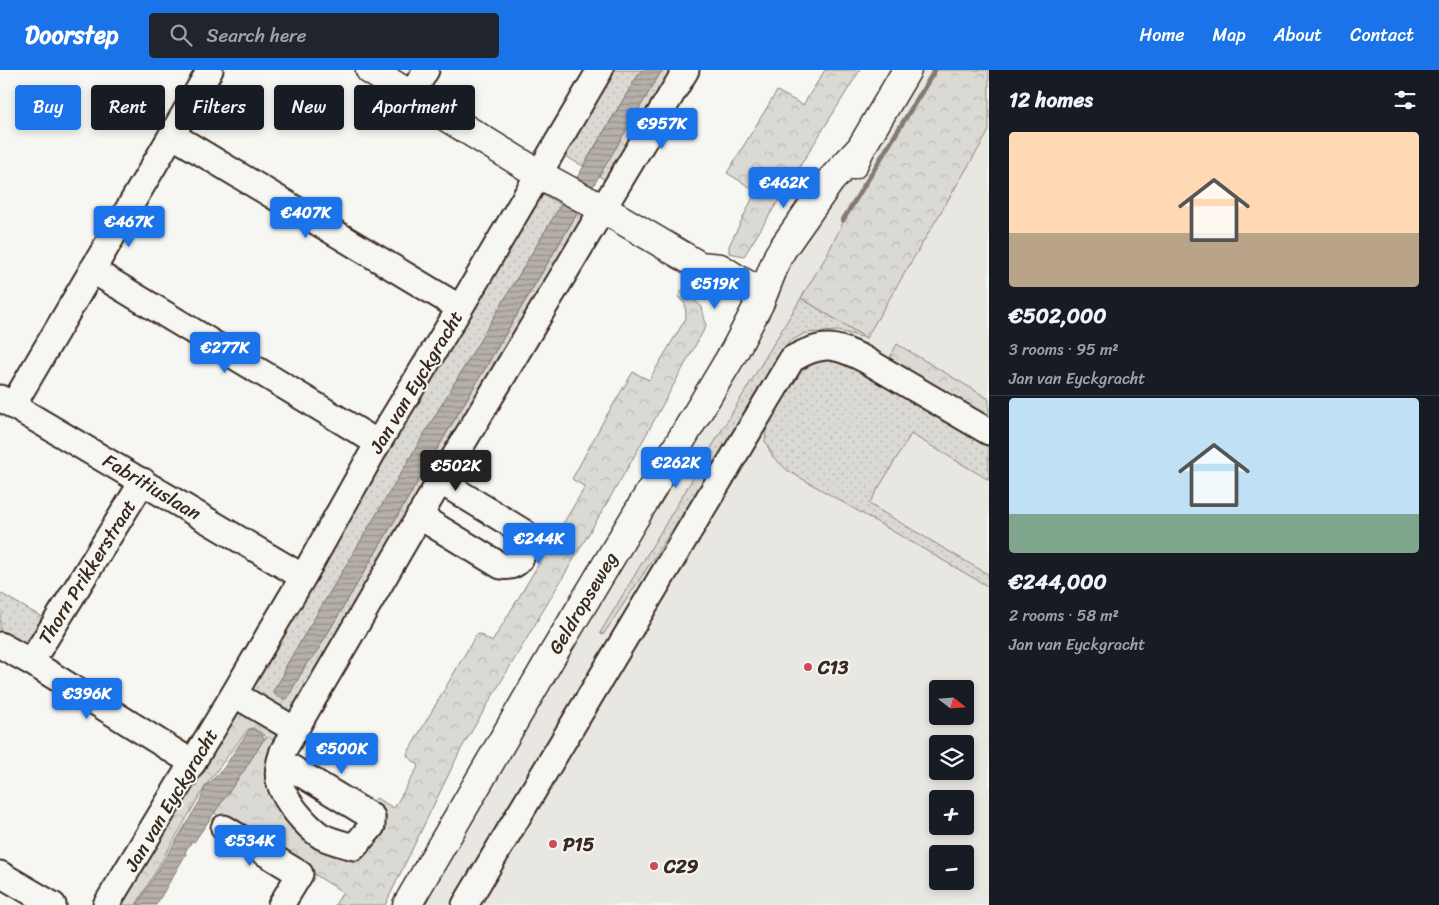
<!DOCTYPE html>
<meta charset="utf-8">
<style>
body{margin:0;font-family:Sriracha,sans-serif;background:#20242c;color:#f1f3f6;height:100vh;display:flex;flex-direction:column;font-size:19px;white-space:nowrap}
*{box-sizing:border-box;margin:0}
p{font-size:16px;color:#9ea1a6}
.icon{flex:none;width:28px;height:28px;fill:none;stroke:currentColor;stroke-width:2;stroke-linecap:round;stroke-linejoin:round}
.map{position:relative;flex:1;overflow:hidden}
.panel{display:flex;flex-direction:column;background:#171b24;width:450px}
.panel>*{flex:none}
.hud{position:absolute;left:15px;top:15px;width:475px;height:45px;display:flex;gap:10px}
.needle{width:32px;rotate:107deg}
.tools{position:absolute;left:929px;top:610px;display:grid;gap:10px}
.tools a{display:grid;place-items:center;width:45px;height:45px;border-radius:5px;background:#171b24;box-shadow:0 2px 8px #0003;font-size:25px}
.price{position:absolute;translate:-50% -42px;padding:0 11px;border-radius:5px;background:#1a73e8;color:#fff;font-size:16px;line-height:32px;filter:drop-shadow(0 1px 2px #0008)}
.price::after{content:'';position:absolute;left:50%;top:30px;width:15px;height:11px;margin-left:-8px;background:inherit;clip-path:polygon(0 0,100% 0,50% 100%)}
.price.active{background:#222;color:#fff}
ul{padding:0;list-style:none}
li{display:grid;align-content:center;gap:10px;height:265px;padding:0 20px}
li+li{border-top:1px solid #363941}
li span{display:grid;place-items:center;height:155px;border-radius:5px;color:#555}
li>.icon{margin-inline-start:auto}
span .icon{width:90px;height:90px;fill:#fffc;stroke-width:1}
li b{font-size:21px}
h2{display:flex;justify-content:space-between;align-items:center;height:60px;padding:0 20px;font-size:21px}
.chip{padding:0 18px;border-radius:5px;background:#171b24;box-shadow:0 2px 8px #0003;font-size:18px;line-height:45px}
.chip.active{background:#1a73e8;color:#fff}
header{display:flex;align-items:center;gap:30px;box-sizing:border-box;height:70px;padding:0 25px;background:#1a73e8;color:#fff}
header strong{font-size:24px}
nav{display:flex;gap:28px;margin-inline-start:auto;font-size:18px}
.search{width:350px;height:45px;background:#20242c;display:flex;align-items:center;gap:12px;box-sizing:border-box;padding:0 18px;border-radius:5px;color:#9ea1a6;font-size:19px}
main{display:flex;flex:1;min-height:0}
.map>svg:first-child{display:block}
.built{fill:#e8e7e2;fill-rule:evenodd}
.grass{fill:url(#grass-dots);stroke:#8a8278}
.forest{fill:url(#forest-crowns);stroke:#8a8278}
.water{fill:url(#water-rules);stroke:#857a71}
.lines{fill:none;stroke-linecap:round;stroke-linejoin:round}
.stream{stroke:#857a71;stroke-width:5}
.minor-casing{stroke:#3b2a1e;stroke-width:29}
.major-casing{stroke:#3b2a1e;stroke-width:31}
.minor{stroke:#f6f6f2;stroke-width:25}
.major{stroke:#f6f6f2;stroke-width:28}
.poi-dot{fill:#d1495b;stroke:#f6f6f2;stroke-width:2}
.labels{text-anchor:middle;dominant-baseline:central;stroke-width:4;stroke-linejoin:round;paint-order:stroke}
.street-label{font-size:19px;fill:#3b2a1e;stroke:#f6f6f2}
.poi-label{font-size:19px;font-weight:bold;fill:#3b2a1e;stroke:#f6f6f2;text-anchor:start}
</style>
<header>
<strong>Doorstep</strong>
<div class="search"><svg class="icon" aria-label="search" viewBox="0 0 24 24"><circle cx="10" cy="10" r="6"/><path d="M15 15l6 6"/></svg>Search here</div>
<nav><a>Home</a><a>Map</a><a>About</a><a>Contact</a></nav>
</header>
<main>
<div class="map">
<svg width="989" height="835" viewBox="0 0 989 835">
<defs>
<pattern id="grass-dots" width="8" height="8" patternUnits="userSpaceOnUse" patternTransform="scale(1.25)"><rect width="8" height="8" fill="#dad9d3"/><path d="M2 2h.1M6 6h.1" fill="none" stroke="#bcbab5" stroke-width="1.8" stroke-linecap="round"/></pattern>
<pattern id="forest-crowns" width="20" height="18" patternUnits="userSpaceOnUse" patternTransform="scale(1.25)"><rect width="20" height="18" fill="#dad9d3"/><path d="M2 6a3 3 0 1 1 6 0M12 15a3 3 0 1 1 6 0" fill="none" stroke="#bcbab5"/></pattern>
<pattern id="water-rules" width="6" height="5" patternUnits="userSpaceOnUse" patternTransform="scale(1.25)"><rect width="6" height="5" fill="#b6b0a9"/><path d="M0 2.5h6" fill="none" stroke="#958f89"/></pattern>
</defs>
<rect width="100%" height="100%" fill="#f6f6f2"/>
<filter id="ink" filterUnits="userSpaceOnUse"><feTurbulence type="fractalNoise" baseFrequency=".02" numOctaves="2"/><feDisplacementMap in="SourceGraphic" scale="10" xChannelSelector="R" yChannelSelector="G"/><feConvolveMatrix kernelMatrix="1 2 1 2 8 2 1 2 1" color-interpolation-filters="sRGB"/></filter>
<g filter="url(#ink)">
<!-- built -->
<path class="built" d="M 905,0 L 989,0 L 989,835 L 417,835 L 461,759 L 575,576 L 772,218 ZM 938,619 L 965,619 L 965,646 L 938,646 ZM 938,674 L 965,674 L 965,701 L 938,701 ZM 938,729 L 965,729 L 965,756 L 938,756 ZM 938,784 L 965,784 L 965,811 L 938,811 Z"/>
<!-- grass -->
<path class="grass" d="M 613,0 L 641,0 L 583,96 L 563,85 Z
M 662,0 L 680,0 L 608,112 L 599,106 Z
M 542,123 L 561,135 L 286,596 L 284,604 L 273,621 L 274,624 L 283,629 L 287,628 L 308,591 L 313,588 L 577,144 L 587,150 L 295,646 L 248,618 L 539,125 Z
M 801,228 L 866,268 L 838,261 L 805,263 L 789,272 L 702,415 L 603,565 L 600,563 Z
M 829,290 L 844,290 L 862,298 L 989,377 L 989,410 L 911,364 L 869,434 L 989,505 L 989,517 L 787,400 L 773,387 L 765,371 L 767,354 L 793,307 L 813,293 Z
M 0,523 L 40,546 L 42,550 L 26,577 L 0,565 Z"/>
<!-- forest -->
<path class="forest" d="M 825,0 L 860,0 L 744,186 L 729,183 L 729,176 L 756,121 L 727,103 L 777,21 L 803,35 Z
M 935,0 L 989,0 L 989,61 L 866,268 L 801,228 L 824,190 L 846,147 Z
M 682,220 L 702,237 L 706,256 L 630,394 L 460,681 L 385,835 L 335,835 L 343,822 L 214,743 L 245,699 L 264,669 L 267,668 L 263,664 L 253,658 L 248,659 L 206,715 L 136,835 L 121,835 L 236,641 L 281,668 L 270,687 L 330,782 L 345,788 L 353,786 L 376,770 L 385,755 L 387,745 L 372,735 L 376,728 L 394,738 L 419,695 L 408,687 L 407,684 L 476,565 L 480,564 L 492,572 L 585,417 L 572,409 L 605,348 L 633,302 L 649,310 L 686,248 L 685,234 L 678,227 Z
M 897,274 L 989,329 L 989,351 L 888,291 Z"/>
<!-- water -->
<path class="water" d="M 641,0 L 662,0 L 313,588 L 308,591 L 287,629 C 281,629 275,626 273,621 L 284,604 L 286,596 Z
M 253,659 L 262,665 L 264,669 L 245,699 L 194,772 L 192,771 L 185,782 L 186,784 L 156,835 L 137,835 L 200,731 L 205,717 L 223,699 L 249,660 Z"/>
<g class="lines">
<!-- stream -->
<path class="stream" d="M 843,150 L 935,0"/>
<defs>
<path id="minor" d="M 411,26 L 426,0
M 172,65 L 460,238
M 92,200 L 378,373
M 0,328 L 303,507
M 13,335 L 210,0
M 419,446 L 501,496 C 504,496 507,497 510,496 C 523,493 527,474 525,463 L 440,411
M 0,575 L 31,592 L 193,693
M 31,592 L 143,411
M 234,624 L 295,660
M 280,691 L 283,681 L 295,660 L 440,411 L 686,0
M 280,691 L 372,747 L 372,756 L 354,777 C 343,774 330,771 321,766 C 305,755 286,732 280,714 C 277,706 278,699 280,691 Z
M 224,758 L 300,804 L 281,835
M 0,804 L 53,835
M 106,835 L 234,624 L 303,507 L 378,373 L 460,238 L 600,0
M 465,835 L 792,289 C 822,272 834,274 864,289 L 989,362"/>
<path id="major" d="M 370,0 L 539,104 L 612,144 L 700,196 L 720,198 L 739,210 L 748,215 L 760,232
M 853,95 L 861,78 L 907,0
M 407,835 L 553,584 L 735,280 L 760,232 L 778,186 L 783,178 L 830,111 L 861,78"/>
</defs>
<!-- minor casing -->
<use href="#minor" class="minor-casing"/>
<!-- major casing -->
<use href="#major" class="major-casing"/>
<!-- minor -->
<use href="#minor" class="minor"/>
<!-- major -->
<use href="#major" class="major"/>
</g>
</g>
<!-- markers -->
<g class="poi-dot">
<circle cx="808" cy="597" r="5"/>
<circle cx="553" cy="774" r="5"/>
<circle cx="654" cy="796" r="5"/>
</g>
<g class="labels">
<!-- street labels -->
<g class="street-label">
<text transform="translate(416 312) rotate(-59)">Jan van Eyckgracht</text>
<text transform="translate(152 417) rotate(31)">Fabritiuslaan</text>
<text transform="translate(87 502) rotate(-58)">Thorn Prikkerstraat</text>
<text transform="translate(583 533) rotate(-59)">Geldropseweg</text>
<text transform="translate(171 730) rotate(-59)">Jan van Eyckgracht</text>
</g>
<!-- poi labels -->
<g class="poi-label">
<text x="818" y="597">C13</text>
<text x="563" y="774">P15</text>
<text x="664" y="796">C29</text>
</g>
</g>
</svg>
<div class="tools">
<a><svg class="needle" viewBox="-14 -14 28 28"><path d="M0-13l5 13h-10z" fill="#e53935"/><path d="M0 13l5-13h-10z" fill="#9ea1a6"/></svg></a>
<a><svg class="icon" aria-label="layers" viewBox="0 0 24 24"><path d="M12 4l9 5-9 5-9-5zM3 14l9 5 9-5"/></svg></a>
<a>+</a>
<a>−</a>
</div>
<b class="price" style="left:662px;top:80px">€957K</b>
<b class="price" style="left:784px;top:139px">€462K</b>
<b class="price" style="left:306px;top:169px">€407K</b>
<b class="price" style="left:129px;top:178px">€467K</b>
<b class="price" style="left:715px;top:240px">€519K</b>
<b class="price" style="left:225px;top:304px">€277K</b>
<b class="price" style="left:676px;top:419px">€262K</b>
<b class="price active" style="left:456px;top:422px">€502K</b>
<b class="price" style="left:539px;top:495px">€244K</b>
<b class="price" style="left:87px;top:650px">€396K</b>
<b class="price" style="left:342px;top:705px">€500K</b>
<b class="price" style="left:250px;top:797px">€534K</b>
<div class="hud">
<a class="chip active">Buy</a>
<a class="chip">Rent</a>
<a class="chip">Filters</a>
<a class="chip">New</a>
<a class="chip">Apartment</a>
</div>
</div>
<section class="panel">
<h2>12 homes<svg class="icon" aria-label="filters" viewBox="0 0 24 24"><path d="M4 7h16M4 17h16"/><circle cx="9" cy="7" r="2"/><circle cx="15" cy="17" r="2"/></svg></h2>
<ul>
<li><span style="background:linear-gradient(#ffd9b3 65%,#b9a48a 0)"><svg class="icon" aria-label="home" viewBox="0 0 24 24"><path d="M3 11l9-7 9 7M6 9v11h12V9"/></svg></span><div><b>€502,000</b><p>3 rooms · 95 m²</p><p>Jan van Eyckgracht</p></div></li>
<li><span style="background:linear-gradient(#bfe0f5 75%,#7fa58c 0)"><svg class="icon" aria-label="home" viewBox="0 0 24 24"><path d="M3 11l9-7 9 7M6 9v11h12V9"/></svg></span><div><b>€244,000</b><p>2 rooms · 58 m²</p><p>Jan van Eyckgracht</p></div></li>
</ul>
</section>
</main>
